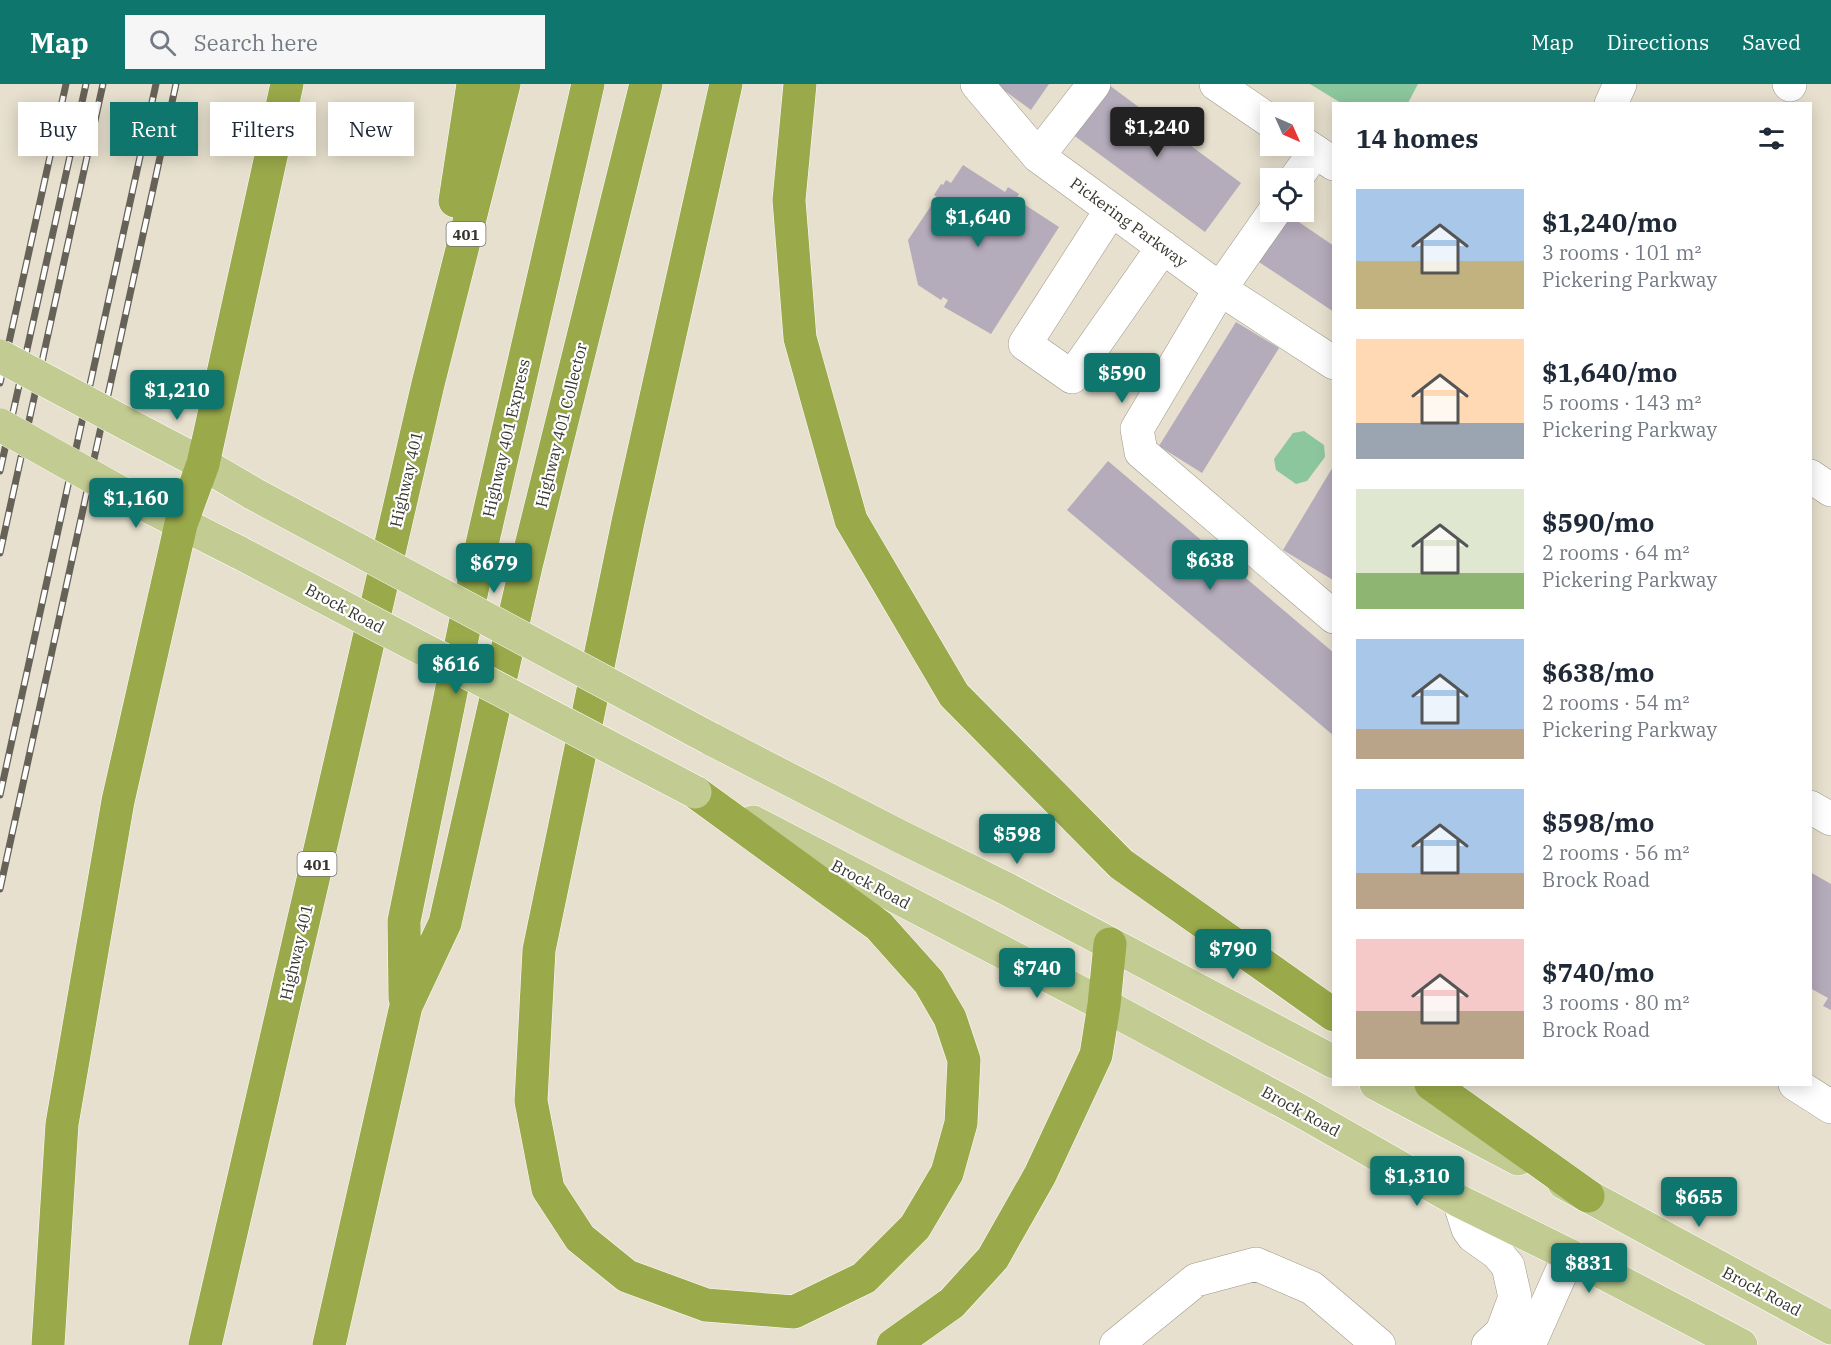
<!DOCTYPE html>
<meta charset="utf-8">
<style>
body{margin:0;font-family:"IBM Plex Serif",serif;background:#f6f6f7;color:#1f2937;height:100vh;display:flex;flex-direction:column;font-size:22px;white-space:nowrap}
*{box-sizing:border-box;margin:0}
p{font-size:20px;color:#747a83}
.icon{flex:none;width:33px;height:33px;fill:none;stroke:currentColor;stroke-width:2;stroke-linecap:round;stroke-linejoin:round}
.map{position:relative;flex:1;overflow:hidden}
.sheet{position:absolute;left:1332px;top:18px;width:480px;height:984px;display:flex;flex-direction:column;background:#fff;border-radius:0px;box-shadow:0 3px 15px #0003}
.sheet>*{flex:none}
.banner{position:absolute;left:18px;top:18px;width:570px;height:54px;display:flex;gap:12px}
.needle{width:39px;rotate:135deg}
.buttons{position:absolute;left:1260px;top:18px;display:grid;gap:12px}
.buttons a{display:grid;place-items:center;width:54px;height:54px;border-radius:0px;background:#fff;box-shadow:0 3px 15px #0003;font-size:30px}
.price{position:absolute;translate:-50% -51px;padding:0 14px;border-radius:6px;background:#0f766e;color:#fff;font-size:20px;line-height:39px;filter:drop-shadow(0 2px 3px #0008)}
.price::after{content:'';position:absolute;left:50%;top:36px;width:18px;height:14px;margin-left:-9px;background:inherit;clip-path:polygon(0 0,100% 0,50% 100%)}
.price.on{background:#222;color:#fff}
ul{padding:0;list-style:none}
li{display:flex;align-items:center;gap:18px;height:150px;padding:0 24px}
li span{display:grid;place-items:center;flex:none;width:168px;height:120px;border-radius:0px;color:#555}
li>.icon{margin-inline-start:auto}
span .icon{width:72px;height:72px;fill:#fffc;stroke-width:1}
li b{font-size:26px}
h2{display:flex;justify-content:space-between;align-items:center;height:72px;padding:0 24px;font-size:26px}
.tag{padding:0 21px;border-radius:0px;background:#fff;box-shadow:0 3px 15px #0003;font-size:21px;line-height:54px}
.tag.on{background:#0f766e;color:#fff}
header{display:flex;align-items:center;gap:36px;box-sizing:border-box;height:84px;padding:0 30px;background:#0f766e;color:#fff}
header strong{font-size:28px}
nav{display:flex;gap:33px;margin-inline-start:auto;font-size:21px}
.search{width:420px;height:54px;background:#f6f6f7;display:flex;align-items:center;gap:15px;box-sizing:border-box;padding:0 21px;border-radius:0px;color:#747a83;font-size:22px}
.map>svg:first-child{display:block}
.green{fill:#8cc69c}
.building{fill:#b4abbb}
.lines{fill:none;stroke-linecap:round;stroke-linejoin:round}
.minor-casing{stroke:#9e9787;stroke-width:34}
.major-casing{stroke:#fff;stroke-width:34}
.highway-casing{stroke:#fff;stroke-width:34}
.minor{stroke:#fff;stroke-width:33}
.major{stroke:#c2cb92;stroke-width:33}
.highway{stroke:#9aa94a;stroke-width:33}
.rail-casing{stroke:#666258;stroke-width:7}
.rail{stroke:#fff;stroke-width:4.5;stroke-dasharray:14;stroke-linecap:butt}
.major-bridge-casing{stroke:#fff;stroke-width:34;stroke-linecap:butt}
.major-bridge{stroke:#c2cb92;stroke-width:33}
.labels{text-anchor:middle;dominant-baseline:central;stroke-width:4.5;stroke-linejoin:round;paint-order:stroke}
.shield{fill:#fff;stroke:#74726d;stroke-width:1.5}
.shield-label{font-size:15px;font-weight:bold;fill:#39362f}
.street-label{font-size:16px;fill:#39362f;stroke:#fff}
</style>
<header>
<strong>Map</strong>
<div class="search"><svg class="icon" aria-label="search" viewBox="0 0 24 24"><circle cx="10" cy="10" r="6"/><path d="M15 15l6 6"/></svg>Search here</div>
<nav><a>Map</a><a>Directions</a><a>Saved</a></nav>
</header>
<div class="map">
<svg width="1831" height="1261" viewBox="0 0 1831 1261">
<rect width="100%" height="100%" fill="#e7e0ce"/>
<!-- green -->
<path class="green" d="M 1310,0 L 1418,0 L 1408,19 L 1341,19 Z
M 1304,347 L 1324,361 L 1325,373 L 1307,397 L 1296,400 L 1276,386 L 1274,375 L 1293,349 Z"/>
<!-- building -->
<path class="building" d="M 998,0 L 1049,0 L 1031,26 L 997,1 Z
M 1109,1 L 1241,99 L 1205,148 L 1072,50 Z
M 963,81 L 1005,108 L 1008,103 L 1019,110 L 1016,115 L 1059,143 L 991,250 L 944,223 L 948,216 L 943,213 L 941,216 L 918,201 L 908,156 L 937,113 L 934,111 L 941,100 L 943,101 L 946,96 L 951,99 Z
M 1287,130 L 1334,162 L 1334,228 L 1256,176 Z
M 1236,238 L 1279,264 L 1202,389 L 1159,362 Z
M 1108,377 L 1334,569 L 1334,652 L 1067,426 Z
M 1334,381 L 1334,495 L 1333,496 L 1283,466 Z
M 1810,788 L 1831,800 L 1831,926 L 1823,922 L 1828,914 L 1810,904 Z"/>
<g class="lines">
<defs>
<path id="minor" d="M 977,0 L 1038,72 L 1220,205 L 1274,128
M 1216,0 L 1270,37
M 1789,0 L 1790,1
M 1611,20 L 1620,0
M 1304,60 L 1334,80
M 1038,72 L 1094,0
M 1296,94 L 1315,68
M 1111,126 L 1025,260 L 1072,293 L 1163,163
M 1334,279 L 1220,205 L 1137,345 L 1141,368 L 1334,533
M 1810,392 L 1831,406
M 1810,723 L 1831,735
M 1795,1000 L 1831,1023
M 1459,1117 L 1468,1145 L 1473,1152 L 1497,1169 L 1508,1182 L 1515,1213 L 1502,1248 L 1488,1261
M 1116,1261 L 1196,1196 L 1256,1180 L 1312,1204 L 1379,1261
M 1529,1261 L 1569,1171"/>
<path id="major" d="M 127,340 L 203,380 L 254,410
M 114,405 L 240,469
M 711,655 L 899,752 L 1005,804 L 1334,978
M 753,738 L 1104,921 L 1299,1026 L 1459,1117 L 1569,1171 L 1741,1261
M 1376,1000 L 1518,1075
M 1564,1099 L 1831,1244"/>
<path id="highway" d="M 800,0 L 789,116 L 800,254 L 851,436 L 954,611 L 1121,780 L 1334,931
M 455,117 L 473,0
M 695,708 L 879,842 L 929,898 L 950,934 L 964,976 L 961,1039 L 947,1089 L 915,1143 L 864,1194 L 794,1228 L 706,1221 L 627,1192 L 580,1154 L 548,1105 L 531,1017 L 539,866 L 628,438 L 726,0
M 405,914 L 404,837 L 477,482 L 588,0
M 1431,1000 L 1588,1112
M 48,1261 L 62,1040 L 118,717 L 181,440 L 203,380 L 287,0
M 205,1261 L 428,300 L 504,0
M 329,1261 L 406,922 L 445,839 L 526,482 L 646,0
M 893,1261 L 952,1219 L 993,1174 L 1040,1091 L 1096,971 L 1104,921 L 1110,860"/>
</defs>
<!-- minor casing -->
<use href="#minor" class="minor-casing"/>
<!-- major casing -->
<use href="#major" class="major-casing"/>
<!-- highway casing -->
<use href="#highway" class="highway-casing"/>
<!-- minor -->
<use href="#minor" class="minor"/>
<!-- major -->
<use href="#major" class="major"/>
<!-- highway -->
<use href="#highway" class="highway"/>
<defs>
<path id="rail" d="M 0,299 L 66,0
M 0,387 L 86,0
M 0,469 L 103,0
M 0,711 L 156,0
M 0,805 L 176,0"/>
</defs>
<!-- rail casing -->
<use href="#rail" class="rail-casing"/>
<!-- rail -->
<use href="#rail" class="rail"/>
<defs>
<path id="major-bridge" d="M 0,272 L 127,340
M 0,341 L 114,405
M 254,410 L 711,655
M 240,469 L 695,708"/>
</defs>
<!-- major-bridge casing -->
<use href="#major-bridge" class="major-bridge-casing"/>
<!-- major-bridge -->
<use href="#major-bridge" class="major-bridge"/>
</g>
<g class="labels">
<!-- shield labels -->
<g class="shield">
<rect x="446.5" y="138" width="39" height="24" rx="4.5"/>
<rect x="297.5" y="768" width="39" height="24" rx="4.5"/>
</g>
<g class="shield-label">
<text x="466" y="150">401</text>
<text x="317" y="780">401</text>
</g>
<!-- street labels -->
<g class="street-label">
<text transform="translate(1129 138) rotate(36)">Pickering Parkway</text>
<text transform="translate(561 341) rotate(-76)">Highway 401 Collector</text>
<text transform="translate(506 354) rotate(-77)">Highway 401 Express</text>
<text transform="translate(406 395) rotate(-77)">Highway 401</text>
<text transform="translate(345 524) rotate(28)">Brock Road</text>
<text transform="translate(871 800) rotate(28)">Brock Road</text>
<text transform="translate(296 868) rotate(-77)">Highway 401</text>
<text transform="translate(1301 1027) rotate(29)">Brock Road</text>
<text transform="translate(1762 1207) rotate(28)">Brock Road</text>
</g>
</g>
</svg>
<div class="buttons">
<a><svg class="needle" viewBox="-14 -14 28 28"><path d="M0-13l5 13h-10z" fill="#e53935"/><path d="M0 13l5-13h-10z" fill="#747a83"/></svg></a>
<a><svg class="icon" aria-label="locate" viewBox="0 0 24 24"><circle cx="12" cy="12" r="6"/><path d="M12 2v4M12 18v4M2 12h4M18 12h4"/></svg></a>
</div>
<b class="price on" style="left:1157px;top:74px">$1,240</b>
<b class="price" style="left:978px;top:164px">$1,640</b>
<b class="price" style="left:1122px;top:320px">$590</b>
<b class="price" style="left:177px;top:337px">$1,210</b>
<b class="price" style="left:136px;top:445px">$1,160</b>
<b class="price" style="left:1210px;top:507px">$638</b>
<b class="price" style="left:494px;top:510px">$679</b>
<b class="price" style="left:456px;top:611px">$616</b>
<b class="price" style="left:1017px;top:781px">$598</b>
<b class="price" style="left:1233px;top:896px">$790</b>
<b class="price" style="left:1037px;top:915px">$740</b>
<b class="price" style="left:1417px;top:1123px">$1,310</b>
<b class="price" style="left:1699px;top:1144px">$655</b>
<b class="price" style="left:1589px;top:1210px">$831</b>
<div class="banner">
<a class="tag">Buy</a>
<a class="tag on">Rent</a>
<a class="tag">Filters</a>
<a class="tag">New</a>
</div>
<section class="sheet">
<h2>14 homes<svg class="icon" aria-label="filters" viewBox="0 0 24 24"><path d="M4 7h16M4 17h16"/><circle cx="9" cy="7" r="2"/><circle cx="15" cy="17" r="2"/></svg></h2>
<ul>
<li><span style="background:linear-gradient(#a9c7e8 60%,#c2b280 0)"><svg class="icon" aria-label="home" viewBox="0 0 24 24"><path d="M3 11l9-7 9 7M6 9v11h12V9"/></svg></span><div><b>$1,240/mo</b><p>3 rooms · 101 m²</p><p>Pickering Parkway</p></div></li>
<li><span style="background:linear-gradient(#ffd9b3 70%,#9aa5b1 0)"><svg class="icon" aria-label="home" viewBox="0 0 24 24"><path d="M3 11l9-7 9 7M6 9v11h12V9"/></svg></span><div><b>$1,640/mo</b><p>5 rooms · 143 m²</p><p>Pickering Parkway</p></div></li>
<li><span style="background:linear-gradient(#dfe7d0 70%,#8fb573 0)"><svg class="icon" aria-label="home" viewBox="0 0 24 24"><path d="M3 11l9-7 9 7M6 9v11h12V9"/></svg></span><div><b>$590/mo</b><p>2 rooms · 64 m²</p><p>Pickering Parkway</p></div></li>
<li><span style="background:linear-gradient(#a9c7e8 75%,#b9a48a 0)"><svg class="icon" aria-label="home" viewBox="0 0 24 24"><path d="M3 11l9-7 9 7M6 9v11h12V9"/></svg></span><div><b>$638/mo</b><p>2 rooms · 54 m²</p><p>Pickering Parkway</p></div></li>
<li><span style="background:linear-gradient(#a9c7e8 70%,#b9a48a 0)"><svg class="icon" aria-label="home" viewBox="0 0 24 24"><path d="M3 11l9-7 9 7M6 9v11h12V9"/></svg></span><div><b>$598/mo</b><p>2 rooms · 56 m²</p><p>Brock Road</p></div></li>
<li><span style="background:linear-gradient(#f6c9c9 60%,#b9a48a 0)"><svg class="icon" aria-label="home" viewBox="0 0 24 24"><path d="M3 11l9-7 9 7M6 9v11h12V9"/></svg></span><div><b>$740/mo</b><p>3 rooms · 80 m²</p><p>Brock Road</p></div></li>
</ul>
</section>
</div>
